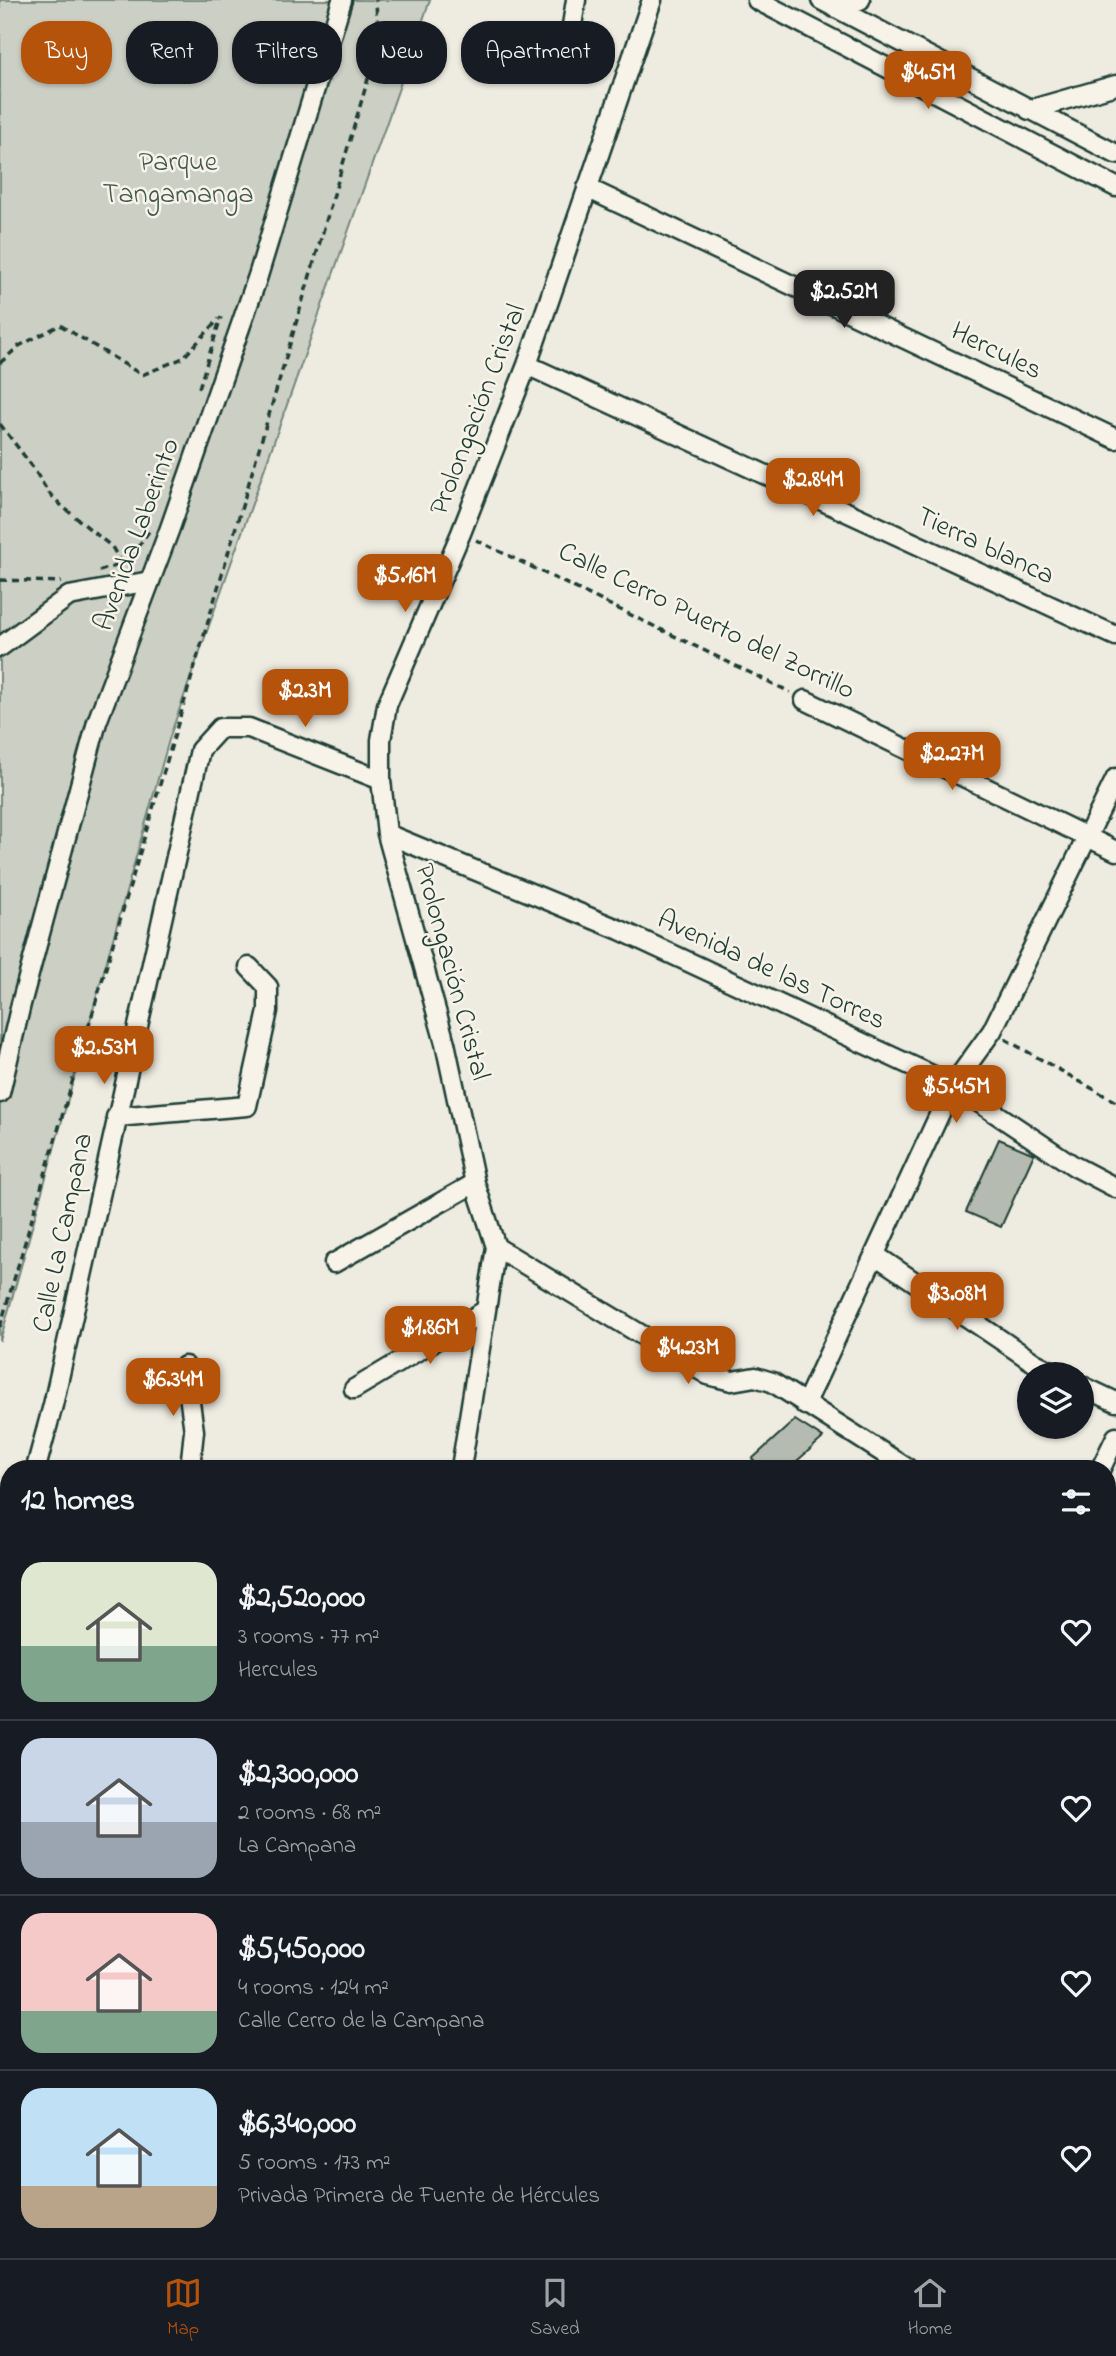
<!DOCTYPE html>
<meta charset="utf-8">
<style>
body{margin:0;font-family:"Indie Flower",sans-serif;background:#20242c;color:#f1f3f6;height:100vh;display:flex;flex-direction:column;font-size:26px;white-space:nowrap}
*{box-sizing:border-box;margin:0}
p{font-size:23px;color:#9ea1a6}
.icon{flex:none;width:38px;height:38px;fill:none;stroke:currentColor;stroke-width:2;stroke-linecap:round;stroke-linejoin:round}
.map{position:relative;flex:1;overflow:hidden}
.sheet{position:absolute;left:0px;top:1460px;width:1116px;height:800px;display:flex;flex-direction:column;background:#171b24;border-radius:28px 28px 0 0;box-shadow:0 2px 5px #0004}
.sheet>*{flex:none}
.banner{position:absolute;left:21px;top:21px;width:700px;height:63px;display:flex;gap:14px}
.buttons{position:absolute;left:1017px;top:1362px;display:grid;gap:14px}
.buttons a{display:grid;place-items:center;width:77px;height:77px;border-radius:50%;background:#171b24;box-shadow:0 2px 5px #0004;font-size:35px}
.price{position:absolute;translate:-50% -60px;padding:0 16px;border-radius:14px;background:#b45309;color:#fff;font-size:23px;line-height:46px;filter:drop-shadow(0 2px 4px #0008)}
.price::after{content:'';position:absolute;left:50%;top:42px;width:21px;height:16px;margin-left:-10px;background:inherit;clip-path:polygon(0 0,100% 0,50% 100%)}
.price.active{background:#222;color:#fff}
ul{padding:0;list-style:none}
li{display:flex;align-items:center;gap:21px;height:175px;padding:0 21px}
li+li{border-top:2px solid #363941}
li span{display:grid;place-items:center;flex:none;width:196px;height:140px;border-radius:21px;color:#555}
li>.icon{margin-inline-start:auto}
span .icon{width:84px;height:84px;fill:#fffc;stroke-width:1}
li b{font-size:30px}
h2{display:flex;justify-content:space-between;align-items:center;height:84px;padding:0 21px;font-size:30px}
.pill{padding:0 24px;border-radius:28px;background:#171b24;box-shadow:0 2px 5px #0004;font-size:24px;line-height:63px}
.pill.active{background:#b45309;color:#fff}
.dock{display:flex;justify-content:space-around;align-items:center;height:98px;border-top:2px solid #363941;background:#171b24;font-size:19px;color:#9ea1a6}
.dock a{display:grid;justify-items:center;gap:4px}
.dock .active{color:#b45309}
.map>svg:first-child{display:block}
.green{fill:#cccfc4;stroke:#76867c;stroke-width:2}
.building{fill:#b5bbb0;stroke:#1f3d34;stroke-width:2}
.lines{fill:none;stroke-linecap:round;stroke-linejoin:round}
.minor-casing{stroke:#1f3d34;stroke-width:23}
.path{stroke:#1f3d34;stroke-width:3.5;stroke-dasharray:7 5;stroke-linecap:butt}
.minor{stroke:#f7f3e8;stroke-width:18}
.labels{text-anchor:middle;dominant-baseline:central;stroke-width:5;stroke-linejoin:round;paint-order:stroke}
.park-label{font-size:28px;fill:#425a51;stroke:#f7f3e8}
.street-label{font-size:28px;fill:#1f3d34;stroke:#f7f3e8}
</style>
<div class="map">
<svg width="1116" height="2258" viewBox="0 0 1116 2258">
<rect width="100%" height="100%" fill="#eeece1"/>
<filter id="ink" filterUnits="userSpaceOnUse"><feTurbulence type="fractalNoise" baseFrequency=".0143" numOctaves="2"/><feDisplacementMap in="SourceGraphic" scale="14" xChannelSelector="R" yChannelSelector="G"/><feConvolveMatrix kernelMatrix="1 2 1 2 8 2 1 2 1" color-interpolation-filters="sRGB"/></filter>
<g filter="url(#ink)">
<!-- green -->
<path class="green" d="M 0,0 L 430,0 L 170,736 L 0,1341 Z"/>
<!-- building -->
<path class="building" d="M 999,1139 L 1034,1154 L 1001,1227 L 966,1212 Z
M 795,1420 L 823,1438 L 789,1468 L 760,1468 L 752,1459 Z"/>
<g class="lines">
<defs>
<path id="minor" d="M 757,0 L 1116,187
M 821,0 L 1116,154
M 835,8 L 860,0
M 571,32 L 576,0
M 1029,110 L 1116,85
M 587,188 L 1116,439
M 527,365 L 1116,636
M 0,647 L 69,596 L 150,581
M 805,700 L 1116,851
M 387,834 L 620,930 L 953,1085 L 1074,1166 L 1116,1188
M 0,1093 L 21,1004 L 97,722 L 170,528 L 258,276 L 342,0
M 116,1117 L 247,1106 L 268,1011 L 268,987 L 249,967
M 496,1247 L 708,1375 L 732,1381 L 755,1377 L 772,1382 L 907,1468
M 875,1255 L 1035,1363 L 1057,1374
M 334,1263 L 475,1183
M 185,1366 L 194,1431 L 190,1468
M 1082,1386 L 1116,1402
M 354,1389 L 486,1310
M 805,1405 L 953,1085 L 992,1031 L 1116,778
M 36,1468 L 53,1405 L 200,750 L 220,728 L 249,728 L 381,780
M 461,1468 L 496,1247 L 475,1183 L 445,1043 L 387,834 L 381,780 L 381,740 L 387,705 L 461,533 L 527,365 L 652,0
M 1101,1468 L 1116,1437
M 0,1608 L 9,1575
M 1108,1613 L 1116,1600
M 0,1733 L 9,1731
M 0,1959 L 9,1962
M 1108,1999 L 1116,1996
M 1108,2153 L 1116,2151
M 1108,2235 L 1116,2233
M 1005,2250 L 1038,2250
M 691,2258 L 693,2250
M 897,2258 L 900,2250"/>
</defs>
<!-- minor casing -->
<use href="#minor" class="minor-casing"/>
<!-- path -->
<path class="path" d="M 0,363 L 19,346 L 60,325 L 142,375 L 183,358 L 219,319
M 199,388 L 221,317
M 0,424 L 32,466 L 48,492 L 63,507 L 112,547 L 119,559 L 132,567
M 476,540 L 790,692
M 99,571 L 126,563 L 150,530
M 0,580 L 61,582
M 1005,1039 L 1116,1102
M 0,1327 L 378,45 L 376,0"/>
<!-- minor -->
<use href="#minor" class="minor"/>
</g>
</g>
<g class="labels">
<!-- park labels -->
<g class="park-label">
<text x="178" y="163">Parque<tspan x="178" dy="32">Tangamanga</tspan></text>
</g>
<!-- street labels -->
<g class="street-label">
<text transform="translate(996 352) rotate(26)">Hercules</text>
<text transform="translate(479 410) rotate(-69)">Prolongación Cristal</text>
<text transform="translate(138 535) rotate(-70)">Avenida Laberinto</text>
<text transform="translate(985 547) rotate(25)">Tierra blanca</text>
<text transform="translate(706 622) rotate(26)">Calle Cerro Puerto del Zorrillo</text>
<text transform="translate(771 971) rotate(25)">Avenida de las Torres</text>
<text transform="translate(451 972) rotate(75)">Prolongación Cristal</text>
<text transform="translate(64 1233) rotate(-78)">Calle La Campana</text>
</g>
</g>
</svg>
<div class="buttons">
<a><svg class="icon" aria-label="layers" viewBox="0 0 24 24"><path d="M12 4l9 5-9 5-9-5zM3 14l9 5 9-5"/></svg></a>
</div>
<b class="price" style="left:928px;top:111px">$4.5M</b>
<b class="price active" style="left:844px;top:330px">$2.52M</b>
<b class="price" style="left:813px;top:518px">$2.84M</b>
<b class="price" style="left:405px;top:614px">$5.16M</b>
<b class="price" style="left:305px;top:729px">$2.3M</b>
<b class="price" style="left:952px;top:792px">$2.27M</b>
<b class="price" style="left:104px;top:1086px">$2.53M</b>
<b class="price" style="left:956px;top:1125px">$5.45M</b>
<b class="price" style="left:957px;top:1332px">$3.08M</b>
<b class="price" style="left:430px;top:1366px">$1.86M</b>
<b class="price" style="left:688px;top:1386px">$4.23M</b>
<b class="price" style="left:173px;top:1418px">$6.34M</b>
<div class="banner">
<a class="pill active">Buy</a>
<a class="pill">Rent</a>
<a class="pill">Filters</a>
<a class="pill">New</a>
<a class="pill">Apartment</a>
</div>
<section class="sheet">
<h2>12 homes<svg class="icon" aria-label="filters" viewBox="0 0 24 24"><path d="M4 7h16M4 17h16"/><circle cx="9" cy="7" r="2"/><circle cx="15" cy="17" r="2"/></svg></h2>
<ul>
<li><span style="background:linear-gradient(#dfe7d0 60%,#7fa58c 0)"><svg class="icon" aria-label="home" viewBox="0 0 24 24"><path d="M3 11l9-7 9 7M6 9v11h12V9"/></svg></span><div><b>$2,520,000</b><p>3 rooms · 77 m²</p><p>Hercules</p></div><svg class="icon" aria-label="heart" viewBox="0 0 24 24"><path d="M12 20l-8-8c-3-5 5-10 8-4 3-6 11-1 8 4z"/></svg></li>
<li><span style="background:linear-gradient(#c9d6e8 60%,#9aa5b1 0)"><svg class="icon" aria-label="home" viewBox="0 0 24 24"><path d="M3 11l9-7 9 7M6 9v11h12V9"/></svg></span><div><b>$2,300,000</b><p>2 rooms · 68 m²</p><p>La Campana</p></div><svg class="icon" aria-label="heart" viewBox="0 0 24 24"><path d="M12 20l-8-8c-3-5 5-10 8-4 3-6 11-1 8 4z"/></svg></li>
<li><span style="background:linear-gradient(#f6c9c9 70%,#7fa58c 0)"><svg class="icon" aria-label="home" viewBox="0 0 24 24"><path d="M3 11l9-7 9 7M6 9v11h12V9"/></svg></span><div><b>$5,450,000</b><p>4 rooms · 124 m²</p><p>Calle Cerro de la Campana</p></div><svg class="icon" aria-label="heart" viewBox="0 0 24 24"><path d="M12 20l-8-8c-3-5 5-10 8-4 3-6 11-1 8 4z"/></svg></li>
<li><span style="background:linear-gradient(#bfe0f5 70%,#b9a48a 0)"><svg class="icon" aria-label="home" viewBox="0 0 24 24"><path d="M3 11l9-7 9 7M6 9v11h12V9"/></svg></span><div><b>$6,340,000</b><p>5 rooms · 173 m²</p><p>Privada Primera de Fuente de Hércules</p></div><svg class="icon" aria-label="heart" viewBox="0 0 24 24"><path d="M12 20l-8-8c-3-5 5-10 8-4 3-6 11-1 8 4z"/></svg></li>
</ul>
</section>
</div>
<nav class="dock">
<a class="active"><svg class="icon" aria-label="map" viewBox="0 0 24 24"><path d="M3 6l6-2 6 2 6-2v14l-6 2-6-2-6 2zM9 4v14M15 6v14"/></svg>Map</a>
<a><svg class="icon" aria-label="saved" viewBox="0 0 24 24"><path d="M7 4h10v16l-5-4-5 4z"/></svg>Saved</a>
<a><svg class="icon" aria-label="home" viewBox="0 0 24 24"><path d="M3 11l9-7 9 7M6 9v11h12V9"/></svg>Home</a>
</nav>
